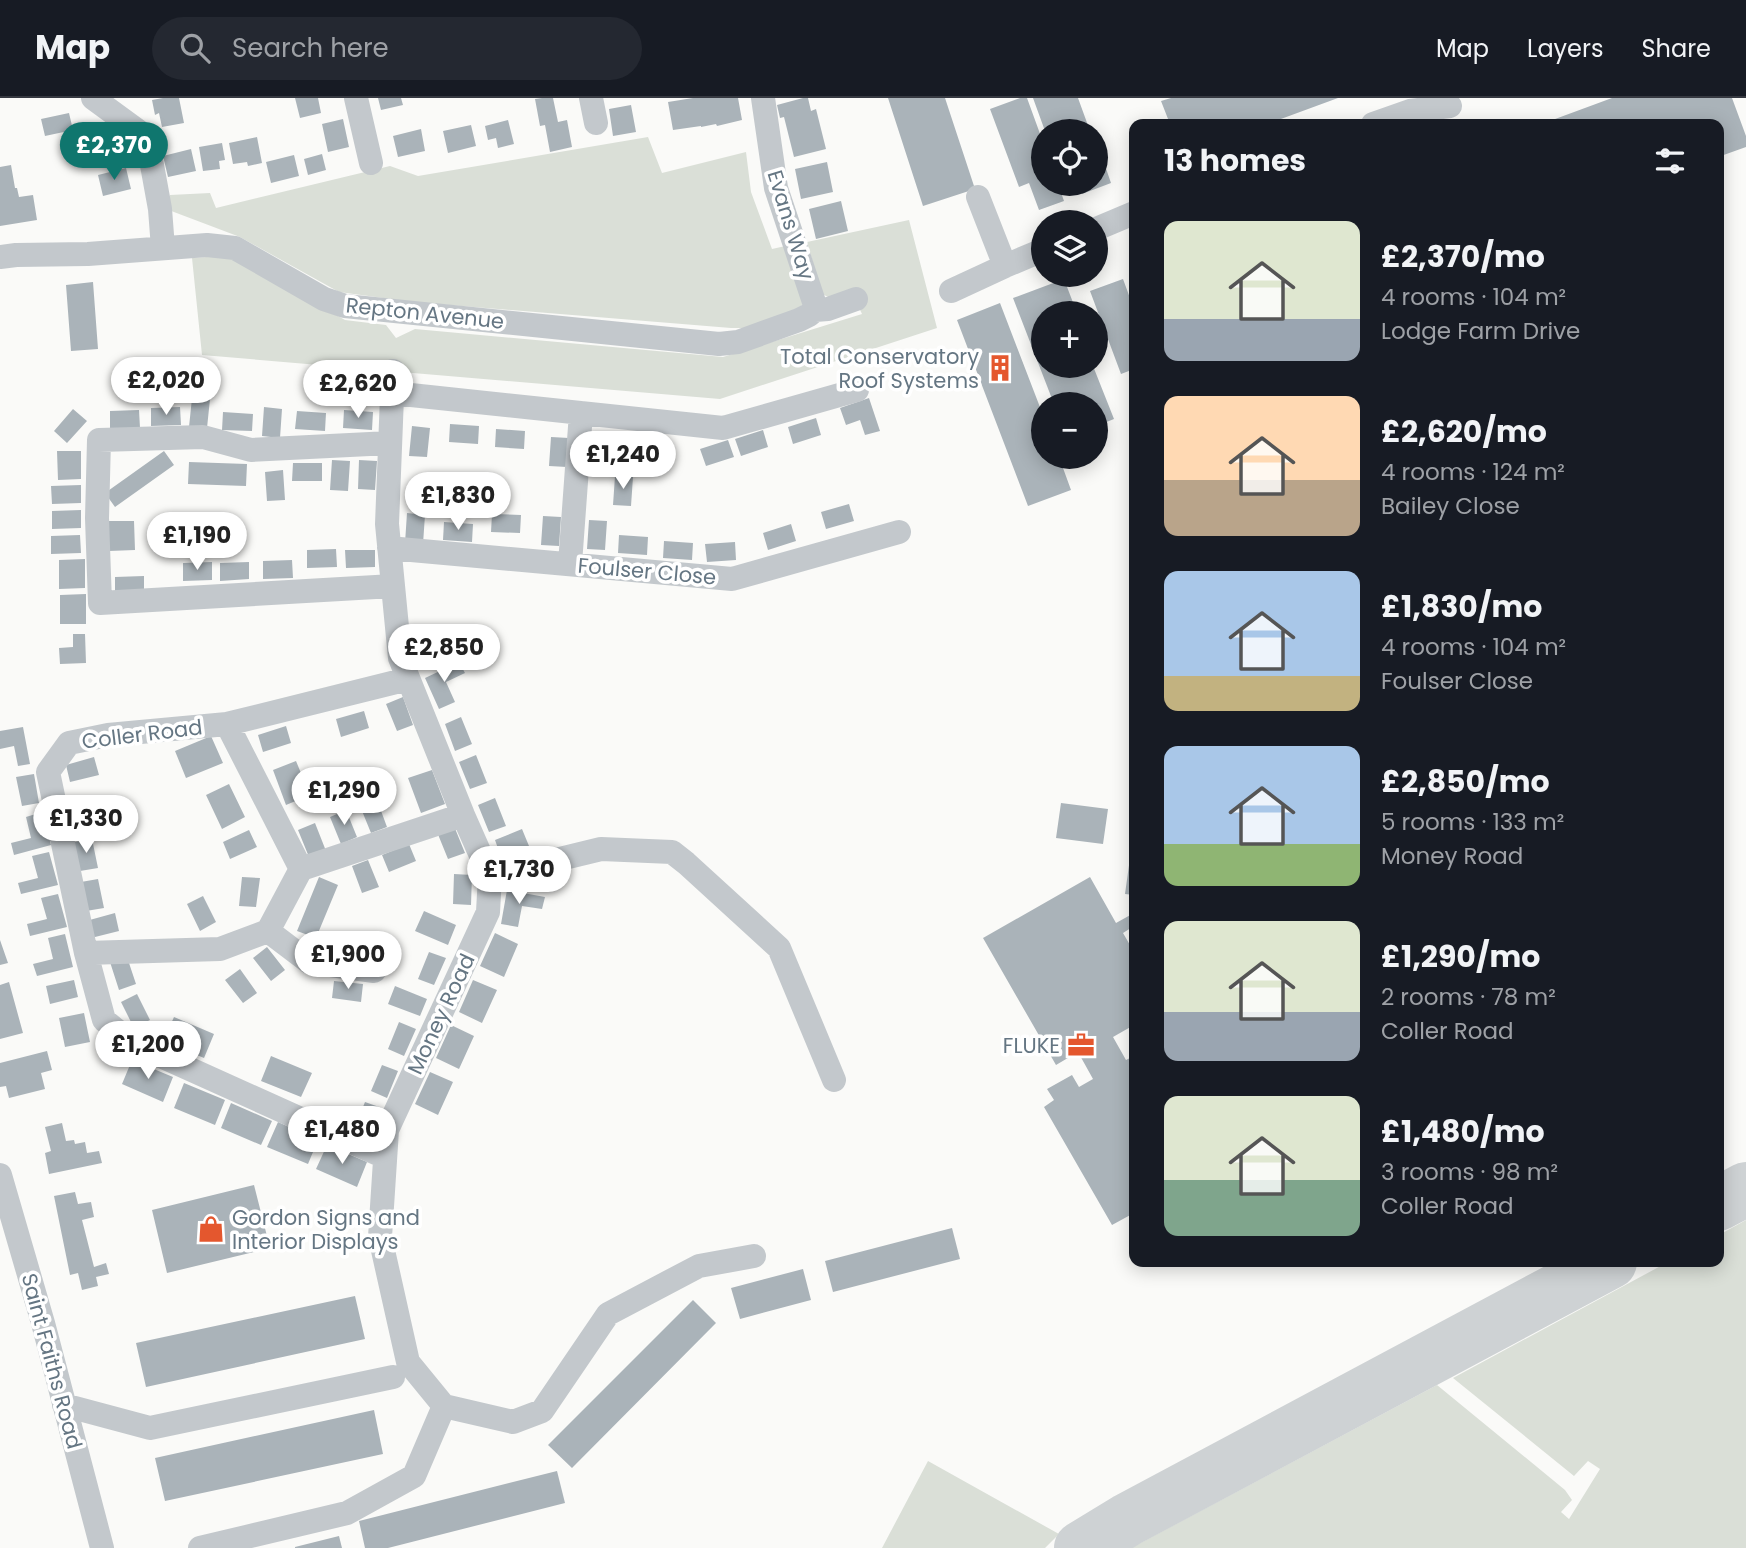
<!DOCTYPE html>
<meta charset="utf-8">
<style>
body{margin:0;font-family:Poppins,sans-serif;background:#242831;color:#f1f3f6;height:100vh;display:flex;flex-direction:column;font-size:26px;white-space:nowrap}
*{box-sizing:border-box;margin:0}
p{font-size:23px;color:#9ea1a6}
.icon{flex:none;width:38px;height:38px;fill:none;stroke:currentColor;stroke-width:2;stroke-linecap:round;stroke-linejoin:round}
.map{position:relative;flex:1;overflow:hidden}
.drawer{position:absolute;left:1129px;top:21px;width:595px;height:1148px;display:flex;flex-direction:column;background:#171b24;border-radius:14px;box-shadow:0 4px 18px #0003}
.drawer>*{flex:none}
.fabs{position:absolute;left:1031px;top:21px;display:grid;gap:14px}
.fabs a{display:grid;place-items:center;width:77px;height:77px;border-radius:50%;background:#171b24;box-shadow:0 4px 18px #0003;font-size:35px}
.price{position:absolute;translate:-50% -60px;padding:0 16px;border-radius:24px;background:#fff;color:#222;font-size:23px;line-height:46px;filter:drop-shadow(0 2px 4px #0008)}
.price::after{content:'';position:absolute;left:50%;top:42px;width:21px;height:16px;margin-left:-10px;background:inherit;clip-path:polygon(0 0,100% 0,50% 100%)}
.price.selected{background:#0f766e;color:#fff}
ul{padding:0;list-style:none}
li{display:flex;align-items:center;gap:21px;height:175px;padding:0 35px}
li span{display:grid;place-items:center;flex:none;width:196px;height:140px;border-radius:14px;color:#555}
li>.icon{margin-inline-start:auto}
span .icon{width:84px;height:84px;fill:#fffc;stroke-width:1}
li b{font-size:30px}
h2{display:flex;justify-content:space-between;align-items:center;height:84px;padding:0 35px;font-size:30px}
header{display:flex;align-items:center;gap:42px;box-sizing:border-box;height:98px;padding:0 35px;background:#171b24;border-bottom:2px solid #363941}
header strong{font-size:33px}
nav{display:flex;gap:38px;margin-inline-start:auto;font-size:24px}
.search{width:490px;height:63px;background:#242831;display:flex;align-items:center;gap:18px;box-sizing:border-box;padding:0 24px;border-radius:38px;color:#9ea1a6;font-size:26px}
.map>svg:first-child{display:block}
.green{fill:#dadfd7}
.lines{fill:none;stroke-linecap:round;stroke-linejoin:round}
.taxiway{stroke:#ced2d4;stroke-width:54}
.building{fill:#aab3b9}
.minor{stroke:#c3c8cc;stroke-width:24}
.labels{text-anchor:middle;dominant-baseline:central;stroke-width:7;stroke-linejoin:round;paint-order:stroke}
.street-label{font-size:21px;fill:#657683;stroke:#fff}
.poi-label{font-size:21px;fill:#657683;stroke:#fff;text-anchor:end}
</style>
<header>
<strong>Map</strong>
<div class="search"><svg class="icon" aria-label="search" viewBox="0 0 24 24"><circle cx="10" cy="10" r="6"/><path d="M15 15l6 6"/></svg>Search here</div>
<nav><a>Map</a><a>Layers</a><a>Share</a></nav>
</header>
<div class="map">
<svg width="1746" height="1450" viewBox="0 0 1746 1450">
<rect width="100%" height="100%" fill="#fafaf8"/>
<!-- green -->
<path class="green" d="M 648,39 L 662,75 L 746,54 L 751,94 L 772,151 L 790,147 L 810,202 L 768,230 L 731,230 L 413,204 L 339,194 L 240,139 L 166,111 L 170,97 L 210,95 L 216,110 L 390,68 L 418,78 Z
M 909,122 L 937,230 L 720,301 L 202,257 L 192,160 L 221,158 L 243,164 L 345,222 L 386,227 L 396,240 L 415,231 L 723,259 L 862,216 L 855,201 L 837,203 L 822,196 L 807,144 Z
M 1746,1122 L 1746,1450 L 1131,1450 L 1437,1287 L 1565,1392 L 1572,1402 L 1561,1414 L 1569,1421 L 1600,1371 L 1588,1363 L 1574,1378 L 1453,1280 L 1668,1164 L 1718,1164 L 1719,1137 Z
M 928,1363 L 1059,1436 L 1045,1450 L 882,1450 Z"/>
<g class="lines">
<!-- taxiway -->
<path class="taxiway" d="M 1718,1106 L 1746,1091
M 1081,1450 L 1127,1422 L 1610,1164"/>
</g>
<!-- building -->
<path class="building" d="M 163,0 L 179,0 L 184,25 L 162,29 L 159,15 L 155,17 L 152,2 Z
M 295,0 L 318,0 L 321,15 L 300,20 Z
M 378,0 L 401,0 L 403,7 L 381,12 Z
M 542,0 L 553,0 L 558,24 L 567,22 L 572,49 L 550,54 L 545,27 L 540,28 L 535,1 Z
M 693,0 L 738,0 L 742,22 L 717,28 L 716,26 L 701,29 L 701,28 L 673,32 L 668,4 Z
M 803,0 L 808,0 L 811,13 L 816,11 L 826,51 L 794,59 L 784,19 L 780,20 L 777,7 Z
M 888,0 L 945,0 L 975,91 L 923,108 Z
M 1020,0 L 1027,0 L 1043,44 L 1043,86 L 1058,86 L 1064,103 L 1039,112 L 1029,85 L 1019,89 L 990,11 Z
M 1033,0 L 1078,0 L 1090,33 L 1045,33 Z
M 1171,0 L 1338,0 L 1267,26 L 1170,26 L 1161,3 Z
M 1612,0 L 1732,0 L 1746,38 L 1746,49 L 1718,59 L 1718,26 L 1548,26 L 1547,24 Z
M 631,7 L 636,34 L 613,38 L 609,11 Z
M 69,15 L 73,32 L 45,38 L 41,21 Z
M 343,21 L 349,49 L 328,54 L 322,26 Z
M 508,22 L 514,46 L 498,50 L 496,40 L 488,42 L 485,28 Z
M 471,27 L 476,48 L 448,55 L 443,33 Z
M 421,31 L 425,53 L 398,59 L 393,38 Z
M 257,39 L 262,65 L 248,68 L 247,64 L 233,66 L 229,45 Z
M 113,43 L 117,61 L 90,67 L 86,50 Z
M 222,45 L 225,62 L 219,63 L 220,71 L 203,73 L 199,49 Z
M 191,51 L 196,73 L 168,79 L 163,58 Z
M 322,56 L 326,72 L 308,77 L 304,61 Z
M 1101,56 L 1111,85 L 1082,96 L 1078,86 L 1096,86 L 1096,57 Z
M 294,57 L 299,78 L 271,85 L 266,64 Z
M 827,64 L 833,94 L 801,101 L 795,71 Z
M 11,67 L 15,90 L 17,90 L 19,99 L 33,97 L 37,122 L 0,128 L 0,69 Z
M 126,70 L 131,91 L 103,98 L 98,77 Z
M 841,103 L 848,133 L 816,141 L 809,111 Z
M 1064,181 L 1077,215 L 1043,215 L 1043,268 L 1093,268 L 1114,321 L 1099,327 L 1104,339 L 1096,342 L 1096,306 L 1054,306 L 1013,200 Z
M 1123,181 L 1134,211 L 1134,271 L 1121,276 L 1090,193 Z
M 93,184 L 98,251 L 71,253 L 66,187 Z
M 1000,205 L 1043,317 L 1043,359 L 1059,359 L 1071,392 L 1028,408 L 957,222 Z
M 192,300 L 210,301 L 207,330 L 189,329 Z
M 869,300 L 880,333 L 865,337 L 860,322 L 846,327 L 840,310 Z
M 180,309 L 181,327 L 151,328 L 151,310 Z
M 264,309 L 282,311 L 280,340 L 262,338 Z
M 73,311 L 87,323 L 67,345 L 54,333 Z
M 139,312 L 140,330 L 110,331 L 110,313 Z
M 344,312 L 373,314 L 372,332 L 343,330 Z
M 297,313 L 326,315 L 325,333 L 295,331 Z
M 223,314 L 253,316 L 252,333 L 222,332 Z
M 816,320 L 821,337 L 793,346 L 788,329 Z
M 450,326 L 479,328 L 478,346 L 449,344 Z
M 412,328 L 430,330 L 427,359 L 409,358 Z
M 496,331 L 525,333 L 524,351 L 495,349 Z
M 763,332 L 768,349 L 741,358 L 735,341 Z
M 551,339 L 569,340 L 567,369 L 549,368 Z
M 597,339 L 615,340 L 613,369 L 595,368 Z
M 630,339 L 659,341 L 658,359 L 629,357 Z
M 728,342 L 734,359 L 706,368 L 700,351 Z
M 57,353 L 81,353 L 81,381 L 58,382 Z
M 164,353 L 174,367 L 115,409 L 105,395 Z
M 332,362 L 350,363 L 348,393 L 330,392 Z
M 359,362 L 377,363 L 375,392 L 358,391 Z
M 189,364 L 247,366 L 246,388 L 188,386 Z
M 293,365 L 322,365 L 322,383 L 292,383 Z
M 283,372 L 285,402 L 267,403 L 265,374 Z
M 615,378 L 633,379 L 631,408 L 613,407 Z
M 81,387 L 81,405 L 52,406 L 51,388 Z
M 849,406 L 854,423 L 826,431 L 821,414 Z
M 81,412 L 81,430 L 52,431 L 52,413 Z
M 407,415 L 425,417 L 423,446 L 405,445 Z
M 492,416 L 521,417 L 520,435 L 491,434 Z
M 543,418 L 561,419 L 559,448 L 541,447 Z
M 589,422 L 607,423 L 605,452 L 587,451 Z
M 109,423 L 134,423 L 135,452 L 109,453 Z
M 444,424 L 473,426 L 472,444 L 443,442 Z
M 791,426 L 796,443 L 768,452 L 763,435 Z
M 80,437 L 81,455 L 51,456 L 51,438 Z
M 619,437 L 648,439 L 647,457 L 618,455 Z
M 664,443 L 693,445 L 692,462 L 663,460 Z
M 735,444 L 736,462 L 707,464 L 705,446 Z
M 336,451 L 337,469 L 307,470 L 307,452 Z
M 345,452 L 375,452 L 375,469 L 346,470 Z
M 85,461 L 85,490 L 59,491 L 59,462 Z
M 292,462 L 293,480 L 263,481 L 263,463 Z
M 212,464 L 212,482 L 183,483 L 183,465 Z
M 249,464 L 249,481 L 220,483 L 220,465 Z
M 144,478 L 144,496 L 115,496 L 115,479 Z
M 86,496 L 86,526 L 60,526 L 60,497 Z
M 73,536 L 85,536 L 86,565 L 60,566 L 59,550 L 73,549 Z
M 459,564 L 465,575 L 446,584 L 455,604 L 439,611 L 425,580 Z
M 403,599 L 413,627 L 397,633 L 386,606 Z
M 364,613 L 369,630 L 341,639 L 336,621 Z
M 461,619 L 472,646 L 455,653 L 445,626 Z
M 286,628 L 291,645 L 263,654 L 258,637 Z
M 23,629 L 30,666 L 18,668 L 14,648 L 0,651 L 0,633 Z
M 211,638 L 223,665 L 186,680 L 175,653 Z
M 476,657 L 487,685 L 470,691 L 459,664 Z
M 94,659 L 99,677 L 70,684 L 66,667 Z
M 296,663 L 310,697 L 286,707 L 273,672 Z
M 432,672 L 445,706 L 421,715 L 408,680 Z
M 34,676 L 39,705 L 22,708 L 16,679 Z
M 229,686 L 245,719 L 222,731 L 206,697 Z
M 82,700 L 88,729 L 70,732 L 65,703 Z
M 495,700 L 506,728 L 489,734 L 478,707 Z
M 377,702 L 387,729 L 371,735 L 360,708 Z
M 1061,705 L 1108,711 L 1103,746 L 1056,740 Z
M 346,712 L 357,739 L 341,746 L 330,719 Z
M 42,714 L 51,747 L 14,757 L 11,745 L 31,740 L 26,719 Z
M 315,725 L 326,753 L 309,759 L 298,732 Z
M 454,728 L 465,755 L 448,761 L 437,734 Z
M 522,731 L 529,748 L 501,759 L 495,742 Z
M 249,732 L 257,749 L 230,761 L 223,744 Z
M 92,741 L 98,770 L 80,773 L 74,744 Z
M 409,746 L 416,763 L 389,774 L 382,757 Z
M 49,754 L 58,787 L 21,796 L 18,785 L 38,780 L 32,758 Z
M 1130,760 L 1134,760 L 1134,797 L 1125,796 Z
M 368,762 L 379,789 L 362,795 L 352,768 Z
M 454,776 L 472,777 L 471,807 L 453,806 Z
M 242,779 L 260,780 L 256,809 L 239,808 Z
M 319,779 L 338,787 L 316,840 L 297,833 Z
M 1090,779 L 1116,825 L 1134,815 L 1134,828 L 1123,835 L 1134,854 L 1134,927 L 1113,939 L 1126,962 L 1134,958 L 1134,1115 L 1112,1127 L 1044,1009 L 1054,1002 L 1047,991 L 1072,977 L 1079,989 L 1093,981 L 1078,954 L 1056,967 L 983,840 Z
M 98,781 L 104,810 L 86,813 L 81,784 Z
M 507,792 L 545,799 L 542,811 L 522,808 L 518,829 L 501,826 Z
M 58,796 L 67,829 L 30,838 L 27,826 L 47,821 L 41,800 Z
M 203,798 L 216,824 L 200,833 L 187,806 Z
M 424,813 L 456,827 L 448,847 L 415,833 Z
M 115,815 L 119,833 L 91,840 L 86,823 Z
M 495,835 L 518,846 L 504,879 L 480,868 Z
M 65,836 L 73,869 L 37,878 L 33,866 L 53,861 L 48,840 Z
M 342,837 L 371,840 L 369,858 L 340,855 Z
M 0,842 L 8,865 L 0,867 Z
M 267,849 L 285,872 L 271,883 L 253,860 Z
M 429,854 L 446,860 L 434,887 L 418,881 Z
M 127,859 L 136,886 L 119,892 L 110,864 Z
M 240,871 L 257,895 L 243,905 L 225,882 Z
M 74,882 L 78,899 L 50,906 L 46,888 Z
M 473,882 L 497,892 L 482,925 L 459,914 Z
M 334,883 L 363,886 L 361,904 L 332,900 Z
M 9,884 L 23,935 L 0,941 L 0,887 Z
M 395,888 L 427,901 L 420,918 L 388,906 Z
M 137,896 L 150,922 L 134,930 L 121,904 Z
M 84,915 L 90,944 L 65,949 L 59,920 Z
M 174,919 L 214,936 L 204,960 L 163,943 Z
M 399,924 L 416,931 L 404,958 L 388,951 Z
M 451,927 L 474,938 L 459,971 L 436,960 Z
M 47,953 L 52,972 L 41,975 L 45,991 L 9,1000 L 6,988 L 0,989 L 0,965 Z
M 271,958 L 312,975 L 301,999 L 261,983 Z
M 132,962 L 173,979 L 163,1004 L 122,986 Z
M 382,967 L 398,973 L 387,1000 L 371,993 Z
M 430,974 L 453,984 L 438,1017 L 415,1006 Z
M 184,985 L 225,1002 L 215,1027 L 174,1010 Z
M 365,1004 L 382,1010 L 371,1037 L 354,1031 Z
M 231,1005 L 272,1023 L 261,1047 L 221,1030 Z
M 278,1024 L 318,1042 L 308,1066 L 267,1049 Z
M 62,1025 L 66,1043 L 74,1042 L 75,1046 L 85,1044 L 87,1055 L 99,1053 L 102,1065 L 49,1076 L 45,1055 L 51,1053 L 45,1029 Z
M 327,1047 L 367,1064 L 357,1089 L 316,1071 Z
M 254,1087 L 270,1150 L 167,1175 L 152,1112 Z
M 75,1094 L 78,1106 L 91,1104 L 94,1119 L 82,1122 L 94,1169 L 106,1165 L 109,1176 L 96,1179 L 98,1188 L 82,1192 L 78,1175 L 70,1177 L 54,1098 Z
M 952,1130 L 960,1161 L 833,1194 L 825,1163 Z
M 803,1171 L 811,1202 L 740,1221 L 731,1190 Z
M 355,1198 L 365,1241 L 146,1289 L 136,1245 Z
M 693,1202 L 716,1225 L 572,1370 L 548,1347 Z
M 374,1312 L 383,1356 L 165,1403 L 155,1360 Z
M 557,1373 L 565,1405 L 388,1450 L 365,1450 L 359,1423 Z
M 339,1438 L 342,1450 L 295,1450 L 295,1449 Z"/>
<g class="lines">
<!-- minor -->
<path class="minor" d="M 93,0 L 138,33 L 148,45 L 160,111 L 163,150
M 356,0 L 371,65
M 591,0 L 596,25
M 763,0 L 776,90 L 814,204 L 815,212
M 1373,26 L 1410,13 L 1450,8
M 978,99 L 1005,168
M 1096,131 L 1134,115
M 0,159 L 16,157 L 88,156 L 207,147 L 235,150 L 324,201 L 345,208 L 719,246 L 738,244 L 799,222 L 809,217 L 815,212 L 828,211 L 856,201
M 951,193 L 1005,168 L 1043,152
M 393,273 L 387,426 L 400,560 L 463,717 L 490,778 L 488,814 L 387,1032 L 380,1139 L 408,1264 L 444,1308 L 513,1324 L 542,1313 L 608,1216 L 699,1168 L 754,1158
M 392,295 L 723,330 L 857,292
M 390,345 L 251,352 L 203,339 L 99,342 L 97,420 L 100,505 L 393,488
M 389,450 L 732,481 L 899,434
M 570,466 L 581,315
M 301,771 L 463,717
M 490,778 L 601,751 L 672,754 L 686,765 L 779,850 L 834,982
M 268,833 L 309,864 L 374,873
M 86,855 L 220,851 L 268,833 L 301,771 L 227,626
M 385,1059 L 132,945 L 104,922 L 86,855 L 48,674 L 69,645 L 108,637 L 227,626 L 408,581
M 0,1077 L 43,1225 L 102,1450
M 64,1307 L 150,1330 L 393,1279
M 200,1450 L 347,1415 L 414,1378 L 444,1308"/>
</g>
<!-- icons -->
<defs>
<symbol id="building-bare" viewBox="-9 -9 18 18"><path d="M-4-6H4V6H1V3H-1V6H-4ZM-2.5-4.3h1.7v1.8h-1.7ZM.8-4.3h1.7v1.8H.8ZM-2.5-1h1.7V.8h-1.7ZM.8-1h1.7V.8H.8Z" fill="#e4572e" stroke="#fff" stroke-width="2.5" paint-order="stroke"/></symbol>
<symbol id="office-bare" viewBox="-9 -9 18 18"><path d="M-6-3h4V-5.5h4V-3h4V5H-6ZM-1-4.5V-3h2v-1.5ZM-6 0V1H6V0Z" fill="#e4572e" stroke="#fff" stroke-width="2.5" paint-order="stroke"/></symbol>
<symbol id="shop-bare" viewBox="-9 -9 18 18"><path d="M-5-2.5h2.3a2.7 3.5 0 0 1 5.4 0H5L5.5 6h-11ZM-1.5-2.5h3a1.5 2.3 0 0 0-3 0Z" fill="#e4572e" stroke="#fff" stroke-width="2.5" paint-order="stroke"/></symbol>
</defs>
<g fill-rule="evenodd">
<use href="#building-bare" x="981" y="251" width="38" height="38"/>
<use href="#office-bare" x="1062" y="928" width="38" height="38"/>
<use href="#shop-bare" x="192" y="1112" width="38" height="38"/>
</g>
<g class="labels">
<!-- street labels -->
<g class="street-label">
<text transform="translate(791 127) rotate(73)">Evans Way</text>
<text transform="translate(425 215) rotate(6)">Repton Avenue</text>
<text transform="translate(647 473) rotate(5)">Foulser Close</text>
<text transform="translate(142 636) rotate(-7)">Coller Road</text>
<text transform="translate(441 916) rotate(-65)">Money Road</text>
<text transform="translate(52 1263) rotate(75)">Saint Faiths Road</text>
</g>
<!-- poi labels -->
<g class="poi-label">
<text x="979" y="258">Total Conservatory<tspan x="979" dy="24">Roof Systems</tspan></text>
<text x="1060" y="947">FLUKE</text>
<text x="232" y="1119" text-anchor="start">Gordon Signs and<tspan x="232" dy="24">Interior Displays</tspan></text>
</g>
</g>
</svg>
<div class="fabs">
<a><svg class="icon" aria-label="locate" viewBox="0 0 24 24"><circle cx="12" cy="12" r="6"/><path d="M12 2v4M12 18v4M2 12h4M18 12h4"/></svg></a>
<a><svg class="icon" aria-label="layers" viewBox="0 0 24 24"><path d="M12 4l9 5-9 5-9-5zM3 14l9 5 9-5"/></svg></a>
<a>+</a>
<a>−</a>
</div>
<b class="price selected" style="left:114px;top:84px">£2,370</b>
<b class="price" style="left:166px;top:319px">£2,020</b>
<b class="price" style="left:358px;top:322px">£2,620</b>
<b class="price" style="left:623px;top:393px">£1,240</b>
<b class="price" style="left:458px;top:434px">£1,830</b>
<b class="price" style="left:197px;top:474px">£1,190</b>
<b class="price" style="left:444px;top:586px">£2,850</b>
<b class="price" style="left:344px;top:729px">£1,290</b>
<b class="price" style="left:86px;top:757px">£1,330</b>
<b class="price" style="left:519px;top:808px">£1,730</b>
<b class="price" style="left:348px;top:893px">£1,900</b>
<b class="price" style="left:148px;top:983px">£1,200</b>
<b class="price" style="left:342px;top:1068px">£1,480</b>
<section class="drawer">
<h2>13 homes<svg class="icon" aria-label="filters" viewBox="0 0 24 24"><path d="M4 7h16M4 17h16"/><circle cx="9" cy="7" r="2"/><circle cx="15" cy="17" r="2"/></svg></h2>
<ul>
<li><span style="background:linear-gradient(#dfe7d0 70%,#9aa5b1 0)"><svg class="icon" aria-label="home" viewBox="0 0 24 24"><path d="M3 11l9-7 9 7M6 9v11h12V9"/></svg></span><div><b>£2,370/mo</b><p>4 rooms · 104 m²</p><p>Lodge Farm Drive</p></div></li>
<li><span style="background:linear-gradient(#ffd9b3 60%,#b9a48a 0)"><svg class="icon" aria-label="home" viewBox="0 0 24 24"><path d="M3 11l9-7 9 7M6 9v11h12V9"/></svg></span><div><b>£2,620/mo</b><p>4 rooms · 124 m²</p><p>Bailey Close</p></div></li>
<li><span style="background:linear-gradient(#a9c7e8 75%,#c2b280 0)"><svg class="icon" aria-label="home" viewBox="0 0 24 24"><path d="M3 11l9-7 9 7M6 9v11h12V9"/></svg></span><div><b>£1,830/mo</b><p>4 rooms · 104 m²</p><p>Foulser Close</p></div></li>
<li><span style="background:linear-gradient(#a9c7e8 70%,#8fb573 0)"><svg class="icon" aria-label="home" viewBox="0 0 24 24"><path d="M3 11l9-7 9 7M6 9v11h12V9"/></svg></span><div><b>£2,850/mo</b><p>5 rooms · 133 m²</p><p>Money Road</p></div></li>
<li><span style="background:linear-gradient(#dfe7d0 65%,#9aa5b1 0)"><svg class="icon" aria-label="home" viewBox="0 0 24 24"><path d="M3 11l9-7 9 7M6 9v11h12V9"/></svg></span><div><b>£1,290/mo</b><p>2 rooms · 78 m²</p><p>Coller Road</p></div></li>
<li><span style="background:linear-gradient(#dfe7d0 60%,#7fa58c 0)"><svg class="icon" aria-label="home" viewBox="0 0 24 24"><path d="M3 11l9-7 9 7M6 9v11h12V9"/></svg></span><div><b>£1,480/mo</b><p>3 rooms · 98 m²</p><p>Coller Road</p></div></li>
</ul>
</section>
</div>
